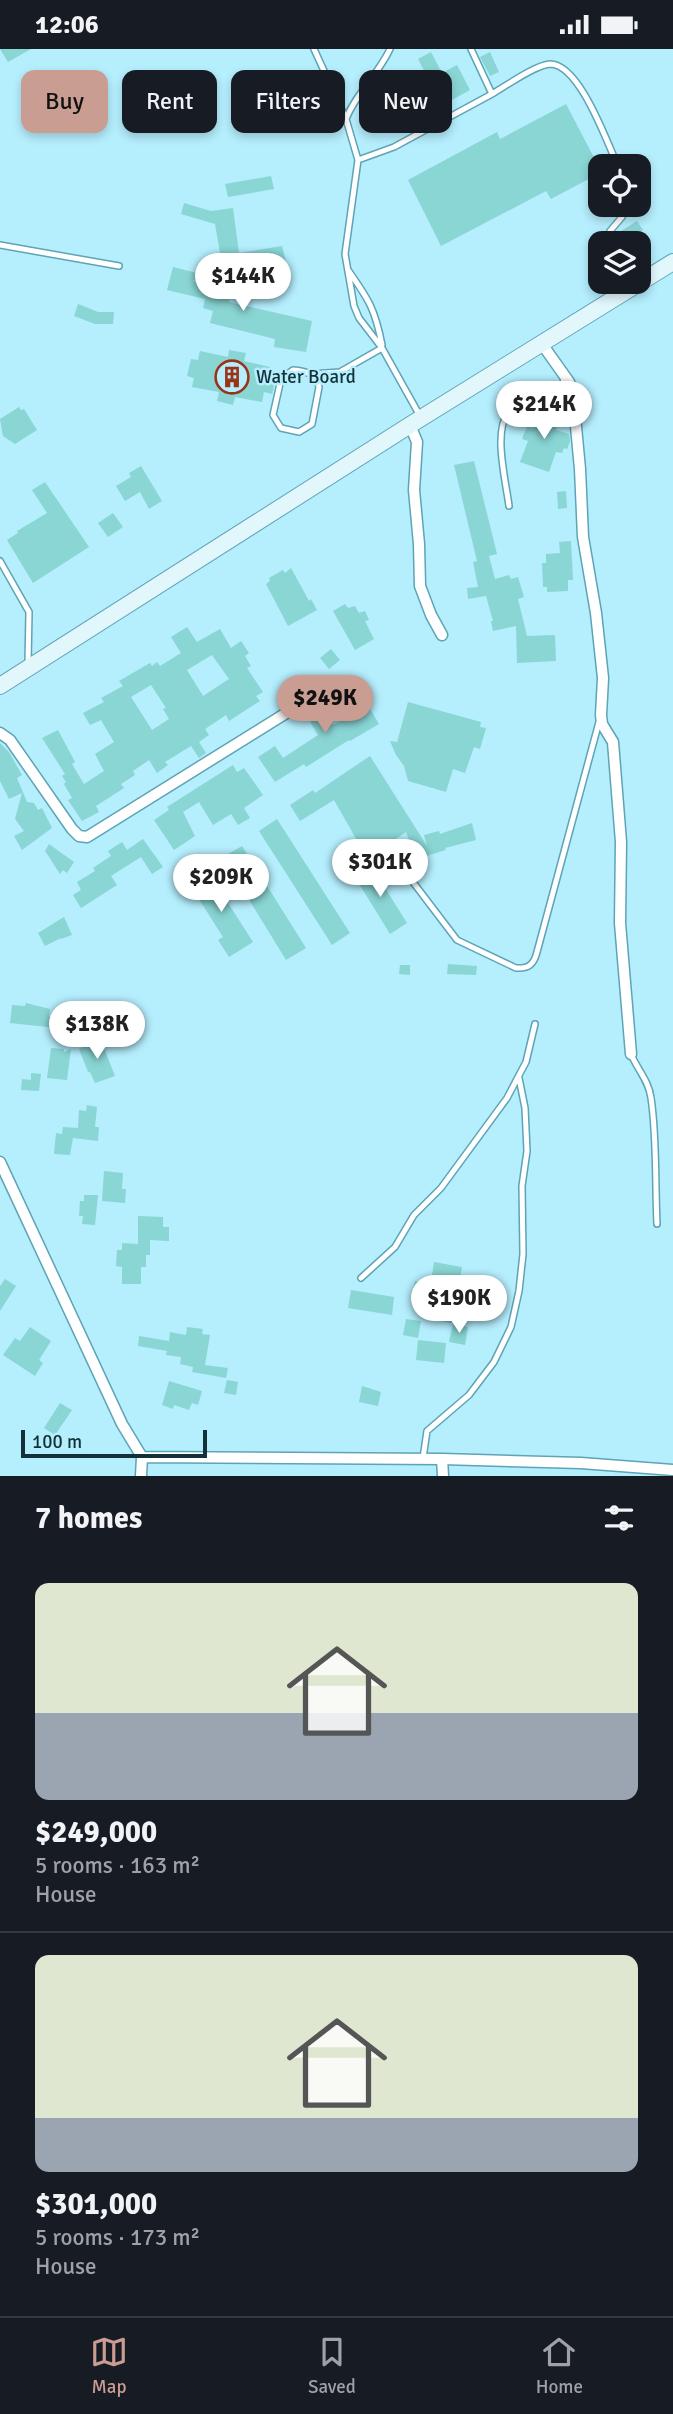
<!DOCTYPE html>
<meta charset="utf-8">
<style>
body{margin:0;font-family:Signika,sans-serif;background:#242831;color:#f1f3f6;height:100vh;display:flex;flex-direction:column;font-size:26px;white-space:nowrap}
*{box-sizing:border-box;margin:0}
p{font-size:23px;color:#9ea1a6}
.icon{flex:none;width:38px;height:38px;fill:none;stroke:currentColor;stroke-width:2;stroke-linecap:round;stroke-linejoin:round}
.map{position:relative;height:1427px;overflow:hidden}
.panel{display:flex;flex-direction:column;background:#171b24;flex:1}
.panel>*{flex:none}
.banner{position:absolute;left:21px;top:21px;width:632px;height:63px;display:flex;gap:14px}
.buttons{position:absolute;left:588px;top:105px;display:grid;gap:14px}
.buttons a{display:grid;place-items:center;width:63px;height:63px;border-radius:14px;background:#171b24;box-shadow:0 4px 10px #0003;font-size:35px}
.scale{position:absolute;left:21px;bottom:18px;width:186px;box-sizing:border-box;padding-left:7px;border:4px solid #133138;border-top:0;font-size:19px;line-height:24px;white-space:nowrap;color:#133138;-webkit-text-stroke:5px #b5eefd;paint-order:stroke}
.price{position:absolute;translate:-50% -60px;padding:0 16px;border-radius:24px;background:#fff;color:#222;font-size:23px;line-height:46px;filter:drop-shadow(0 2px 4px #0008)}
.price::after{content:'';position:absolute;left:50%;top:42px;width:21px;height:16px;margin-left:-10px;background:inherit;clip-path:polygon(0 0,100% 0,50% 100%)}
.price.active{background:#ca9d92;color:#111}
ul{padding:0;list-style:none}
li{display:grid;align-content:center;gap:14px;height:371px;padding:0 35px}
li+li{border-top:2px solid #363941}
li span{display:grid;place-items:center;height:217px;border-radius:14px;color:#555}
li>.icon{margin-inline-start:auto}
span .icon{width:126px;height:126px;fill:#fffc;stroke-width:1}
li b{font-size:30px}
h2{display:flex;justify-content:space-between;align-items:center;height:84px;padding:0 35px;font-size:30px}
.chip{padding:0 24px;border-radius:14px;background:#171b24;box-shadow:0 4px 10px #0003;font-size:24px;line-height:63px}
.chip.active{background:#ca9d92;color:#111}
.status{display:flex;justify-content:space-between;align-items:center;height:49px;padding:0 35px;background:#171b24;direction:ltr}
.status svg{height:19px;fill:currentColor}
.dock{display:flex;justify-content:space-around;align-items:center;height:98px;border-top:2px solid #363941;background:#171b24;font-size:19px;color:#9ea1a6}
.dock a{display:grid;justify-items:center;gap:4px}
.dock .active{color:#ca9d92}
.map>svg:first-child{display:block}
.building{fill:#89d6d5;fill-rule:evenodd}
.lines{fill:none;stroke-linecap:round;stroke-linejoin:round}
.service-casing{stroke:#5da4b6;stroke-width:8}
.minor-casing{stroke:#5da4b6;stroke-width:13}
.secondary-casing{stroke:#5da4b6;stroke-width:18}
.service{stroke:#fff;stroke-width:5}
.minor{stroke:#fff;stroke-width:10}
.secondary{stroke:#e2f7fc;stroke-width:16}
.labels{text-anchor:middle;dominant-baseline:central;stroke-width:5;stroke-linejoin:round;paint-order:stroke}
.poi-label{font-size:19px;fill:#133138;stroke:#b5eefd;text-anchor:start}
</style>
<div class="status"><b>12:06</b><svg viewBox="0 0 49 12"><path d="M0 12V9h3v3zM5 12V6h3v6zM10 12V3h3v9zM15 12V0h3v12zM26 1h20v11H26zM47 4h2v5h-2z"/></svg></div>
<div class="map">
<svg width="673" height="1427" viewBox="0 0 673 1427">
<rect width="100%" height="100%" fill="#b5eefd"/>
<!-- building -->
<path class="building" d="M 0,0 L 31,0 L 8,13 Z
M 431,3 L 442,24 L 457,16 L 470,41 L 421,68 L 408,43 L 429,31 L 418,10 Z
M 490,3 L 499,23 L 490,27 L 480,8 Z
M 566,55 L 600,120 L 600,124 L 551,150 L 546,142 L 441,197 L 408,131 L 497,83 L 500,90 Z
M 271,127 L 274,140 L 228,148 L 225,135 Z
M 184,154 L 211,162 L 233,159 L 239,204 L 282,197 L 287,216 L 224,226 L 215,175 L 181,165 Z
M 637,172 L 643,181 L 627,191 L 621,182 Z
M 173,218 L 213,228 L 192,232 L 232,241 L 229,253 L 312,272 L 306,303 L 274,298 L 275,290 L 210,274 L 213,262 L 203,259 L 205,250 L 167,241 Z
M 78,255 L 98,263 L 114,263 L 113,275 L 95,275 L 74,267 Z
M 229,301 L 246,304 L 244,312 L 270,318 L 268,327 L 276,329 L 272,345 L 264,343 L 262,353 L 235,348 L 233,356 L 217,352 L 219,343 L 192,338 L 194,329 L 187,327 L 191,310 L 198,311 L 200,302 L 228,308 Z
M 19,358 L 21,361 L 24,360 L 37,381 L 15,395 L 3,387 L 0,370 Z
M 545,359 L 562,365 L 556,381 L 569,385 L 570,393 L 567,400 L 564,399 L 562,404 L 556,403 L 549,423 L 520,413 L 528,392 L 522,390 L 527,377 L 533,379 L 535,373 L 539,375 Z
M 474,412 L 497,505 L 489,507 L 495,530 L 509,526 L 511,530 L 518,528 L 524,548 L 518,550 L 527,587 L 555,586 L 556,612 L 517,614 L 516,577 L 493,582 L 491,572 L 493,572 L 486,547 L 468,550 L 467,539 L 478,538 L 473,513 L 477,512 L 454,416 Z
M 141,417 L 162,452 L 149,460 L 140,443 L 125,452 L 116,437 L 131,428 L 129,424 Z
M 45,433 L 89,498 L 33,534 L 7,491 L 18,484 L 17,482 L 47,464 L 32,441 Z
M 566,442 L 567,459 L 558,460 L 557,443 Z
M 113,464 L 123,478 L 108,488 L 98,474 Z
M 571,492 L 573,531 L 568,531 L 568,542 L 547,543 L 547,538 L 543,538 L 542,514 L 546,514 L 546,505 L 560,504 L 559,493 Z
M 291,519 L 309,552 L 311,550 L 317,561 L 288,577 L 266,535 L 270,532 L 269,529 L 283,521 L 285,524 Z
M 345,555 L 348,559 L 355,557 L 359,564 L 365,562 L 369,571 L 365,572 L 374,590 L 355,601 L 333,562 Z
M 187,578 L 197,593 L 220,580 L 231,599 L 241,592 L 249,604 L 245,607 L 251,617 L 247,619 L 263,643 L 256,647 L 260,652 L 229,672 L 226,666 L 205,680 L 209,686 L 199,693 L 206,704 L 199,709 L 191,697 L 165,713 L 168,716 L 157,724 L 149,711 L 133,722 L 135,726 L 121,735 L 124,739 L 96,757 L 99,763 L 82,772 L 68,751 L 72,749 L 64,735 L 66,733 L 62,727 L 65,725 L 42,689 L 58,681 L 75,713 L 72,715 L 84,735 L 104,722 L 95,705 L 114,693 L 101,671 L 90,676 L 83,664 L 104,653 L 101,649 L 123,637 L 119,632 L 150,614 L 152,617 L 157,613 L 160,617 L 181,604 L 171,588 ZM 212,606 L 229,630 L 203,647 L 187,621 ZM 151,636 L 166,659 L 163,660 L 169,670 L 152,681 L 131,648 Z
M 331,600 L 340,611 L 329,620 L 320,609 Z
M 352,630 L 379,675 L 350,692 L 349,691 L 306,718 L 304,715 L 275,733 L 258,708 L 275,697 L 283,709 L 318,686 L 310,673 L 325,664 L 333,676 L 349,666 L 335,640 Z
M 408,653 L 481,673 L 480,678 L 486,679 L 480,700 L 474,698 L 465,724 L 453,720 L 446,743 L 408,732 L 404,717 L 396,706 L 390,692 L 397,693 Z
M 0,694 L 9,703 L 22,726 L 17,729 L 27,753 L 34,754 L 38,761 L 42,759 L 52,779 L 22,801 L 14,787 L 24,782 L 15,770 L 22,744 L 9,750 L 0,732 Z
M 370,707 L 427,797 L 424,786 L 439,782 L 440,785 L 472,774 L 476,791 L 445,799 L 446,801 L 406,813 L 404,808 L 413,804 L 406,783 L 390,794 L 385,790 L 381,790 L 379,795 L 381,799 L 367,809 L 334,751 L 300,772 L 290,756 L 313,741 L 315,744 Z
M 233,716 L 237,723 L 244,719 L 263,746 L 244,759 L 250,769 L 238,776 L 231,765 L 213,776 L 199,753 L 183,763 L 195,787 L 174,801 L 154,771 L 169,761 L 167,758 Z
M 277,770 L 350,884 L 332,896 L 259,782 Z
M 143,790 L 163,818 L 152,825 L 141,808 L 111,827 L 117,836 L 81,859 L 73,846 L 81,841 L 77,833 L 95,822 L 93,819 L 111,807 L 108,802 L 122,793 L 127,801 Z
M 49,795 L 74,813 L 67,824 L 63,821 L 60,825 L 47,805 L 45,802 Z
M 242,797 L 306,899 L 286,911 L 223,808 Z
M 370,815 L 407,874 L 390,885 L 353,825 Z
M 207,821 L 253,893 L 229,908 L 218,891 L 223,888 L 188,833 Z
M 64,868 L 72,886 L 61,890 L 61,889 L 45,897 L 38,884 Z
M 448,915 L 477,917 L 476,926 L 447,925 Z
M 400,916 L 410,916 L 410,926 L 399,925 Z
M 26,954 L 50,960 L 49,968 L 67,970 L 66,980 L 10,974 L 12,956 L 25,957 Z
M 100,989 L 115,1027 L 95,1034 L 90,1023 L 88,1023 L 79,1000 Z
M 51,999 L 64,1000 L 64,1003 L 71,1000 L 67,1031 L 47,1029 Z
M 31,1024 L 41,1025 L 39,1042 L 21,1041 L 22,1030 L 31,1031 Z
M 87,1056 L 97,1058 L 95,1078 L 99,1078 L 98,1092 L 73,1089 L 70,1106 L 54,1105 L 56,1084 L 62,1085 L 63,1078 L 78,1079 L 79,1061 L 86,1062 Z
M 104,1122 L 123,1124 L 122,1140 L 126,1140 L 125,1154 L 102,1152 Z
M 84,1146 L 98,1146 L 95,1176 L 82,1175 L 83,1167 L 79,1167 L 80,1152 L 84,1152 Z
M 138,1167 L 163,1168 L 163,1178 L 169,1178 L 169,1192 L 150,1191 L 150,1206 L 146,1206 L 146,1218 L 141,1218 L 141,1235 L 122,1235 L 122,1218 L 116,1217 L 117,1201 L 122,1201 L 122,1194 L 138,1195 Z
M 434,1213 L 462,1218 L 459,1237 L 431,1232 Z
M 5,1230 L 16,1237 L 0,1262 L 0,1237 Z
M 415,1232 L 428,1235 L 424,1252 L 411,1249 Z
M 461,1238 L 474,1240 L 471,1259 L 458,1257 Z
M 351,1241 L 394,1248 L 392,1266 L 348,1259 Z
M 428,1251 L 454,1256 L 451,1274 L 425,1269 Z
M 406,1270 L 421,1272 L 418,1289 L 403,1286 Z
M 453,1275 L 468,1278 L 465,1296 L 449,1293 Z
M 30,1278 L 51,1292 L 39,1311 L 43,1314 L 35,1327 L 3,1306 L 15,1289 L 20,1292 Z
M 187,1278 L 203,1280 L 202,1285 L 210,1286 L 205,1316 L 228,1319 L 226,1329 L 192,1323 L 193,1318 L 180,1315 L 181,1308 L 166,1306 L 167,1302 L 138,1297 L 139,1287 L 169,1292 L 170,1283 L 186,1286 Z
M 418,1291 L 446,1294 L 444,1314 L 416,1311 Z
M 227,1331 L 238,1333 L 236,1346 L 224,1344 Z
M 169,1332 L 202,1342 L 198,1356 L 192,1354 L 189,1361 L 174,1356 L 173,1360 L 162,1356 Z
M 362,1337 L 381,1343 L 378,1357 L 359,1353 Z
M 60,1354 L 72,1361 L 55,1386 L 44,1379 Z"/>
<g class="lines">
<defs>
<path id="service" d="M 314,0 L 346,70 L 358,111 L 345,205 L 354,257 L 359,269 L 382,299 L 420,367
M 492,45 C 506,37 535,16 550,15 C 580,15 607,94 618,117
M 346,70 C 356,44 378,26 390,0
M 358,111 L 394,98 L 492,45 L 471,0
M 610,182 L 622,168 L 626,156
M 0,196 L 119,217
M 348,221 C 369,251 375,260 382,296
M 293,321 C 306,322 316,325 319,338 L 312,375 L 299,383 L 281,379 L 273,366 L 281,330 Z
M 311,325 L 340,323 L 382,299
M 509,457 C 506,433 493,383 508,364 L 558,340 L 563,335 L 564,327
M 0,512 L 29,563 L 28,614
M 384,795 L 457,891 L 516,919 C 529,920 534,915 537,903 L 599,673
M 631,1005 C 637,1020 649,1032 651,1049 C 657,1088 655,1135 657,1175
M 361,1229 L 395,1198 L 414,1166 L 441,1139 L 507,1049 L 526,1013 L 535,975
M 423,1409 L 427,1382 L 469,1346 L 494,1313 L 511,1278 L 519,1242 L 523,1205 L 522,1137 L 527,1102 L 525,1059 L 519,1029"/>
<path id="minor" d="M 542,295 L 569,333 L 573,346 L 580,420 L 583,488 L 596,564 L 603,629 L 601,666 L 602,675 L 613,693 L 621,793 L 620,874 L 631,1005
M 410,376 L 417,393 L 414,441 L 419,495 L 420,537 L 431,566 L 442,586
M 0,684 L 10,691 L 72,780 L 79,787 L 87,788 L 312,648
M 0,1113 L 122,1375 L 142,1408 L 141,1427
M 142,1408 L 442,1410 L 443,1427
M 442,1410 L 581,1414 L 673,1421"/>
<path id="secondary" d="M 0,637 L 410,376 L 673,213"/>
</defs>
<!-- service casing -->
<use href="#service" class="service-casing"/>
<!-- minor casing -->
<use href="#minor" class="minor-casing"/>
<!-- secondary casing -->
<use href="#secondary" class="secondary-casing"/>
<!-- service -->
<use href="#service" class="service"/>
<!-- minor -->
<use href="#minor" class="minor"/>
<!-- secondary -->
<use href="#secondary" class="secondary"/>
</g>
<!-- icons -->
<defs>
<symbol id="building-ring" viewBox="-11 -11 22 22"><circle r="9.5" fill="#b5eefd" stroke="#9b3317" stroke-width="1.5"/><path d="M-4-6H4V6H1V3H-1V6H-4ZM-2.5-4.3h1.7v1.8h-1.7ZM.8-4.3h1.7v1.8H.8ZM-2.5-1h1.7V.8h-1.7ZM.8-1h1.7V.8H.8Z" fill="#9b3317"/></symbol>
</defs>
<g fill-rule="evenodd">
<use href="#building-ring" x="213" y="309" width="38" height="38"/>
</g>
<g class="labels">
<!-- poi labels -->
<g class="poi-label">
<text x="256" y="328">Water Board</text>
</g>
</g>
</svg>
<div class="buttons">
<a><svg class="icon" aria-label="locate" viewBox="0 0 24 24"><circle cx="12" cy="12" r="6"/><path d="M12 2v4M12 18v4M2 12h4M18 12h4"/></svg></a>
<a><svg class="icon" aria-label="layers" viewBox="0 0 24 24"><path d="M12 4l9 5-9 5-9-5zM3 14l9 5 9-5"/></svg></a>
</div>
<div class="scale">100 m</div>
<b class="price" style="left:243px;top:264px">$144K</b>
<b class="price" style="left:544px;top:392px">$214K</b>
<b class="price active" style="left:325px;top:686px">$249K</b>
<b class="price" style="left:380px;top:850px">$301K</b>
<b class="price" style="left:221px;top:865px">$209K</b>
<b class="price" style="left:97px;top:1012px">$138K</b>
<b class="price" style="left:459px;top:1286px">$190K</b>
<div class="banner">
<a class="chip active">Buy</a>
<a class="chip">Rent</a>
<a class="chip">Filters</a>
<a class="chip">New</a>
</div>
</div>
<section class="panel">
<h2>7 homes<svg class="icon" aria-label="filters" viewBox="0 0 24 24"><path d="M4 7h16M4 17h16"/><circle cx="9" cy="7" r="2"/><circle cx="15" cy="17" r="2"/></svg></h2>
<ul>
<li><span style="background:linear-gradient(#dfe7d0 60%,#9aa5b1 0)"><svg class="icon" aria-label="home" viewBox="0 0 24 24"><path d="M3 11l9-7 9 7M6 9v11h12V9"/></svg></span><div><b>$249,000</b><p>5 rooms · 163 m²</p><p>House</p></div></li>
<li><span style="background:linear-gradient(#dfe7d0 75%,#9aa5b1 0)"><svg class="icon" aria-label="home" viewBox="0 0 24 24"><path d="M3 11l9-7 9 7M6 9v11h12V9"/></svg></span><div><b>$301,000</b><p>5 rooms · 173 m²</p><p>House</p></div></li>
</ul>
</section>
<nav class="dock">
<a class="active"><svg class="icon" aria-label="map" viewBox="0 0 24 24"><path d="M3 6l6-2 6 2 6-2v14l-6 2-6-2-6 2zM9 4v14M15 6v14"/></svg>Map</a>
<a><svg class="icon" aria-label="saved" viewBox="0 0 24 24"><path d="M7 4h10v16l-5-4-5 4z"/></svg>Saved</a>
<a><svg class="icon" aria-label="home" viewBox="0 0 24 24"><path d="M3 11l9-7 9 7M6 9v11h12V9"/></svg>Home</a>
</nav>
